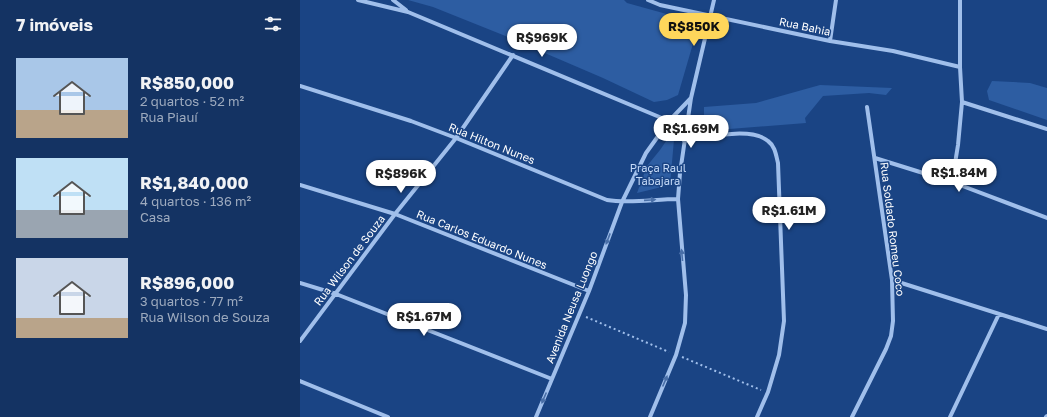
<!DOCTYPE html>
<html lang="pt">
<meta charset="utf-8">
<style>
body{margin:0;font-family:"Golos Text",sans-serif;background:#1d3b69;color:#f1f3f6;height:100vh;display:flex;flex-direction:column;font-size:15px;white-space:nowrap}
*{box-sizing:border-box;margin:0}
p{font-size:13px;color:#9daabe}
.icon{flex:none;width:22px;height:22px;fill:none;stroke:currentColor;stroke-width:2;stroke-linecap:round;stroke-linejoin:round}
.map{position:relative;flex:1;overflow:hidden}
.panel{display:flex;flex-direction:column;background:#143363;width:300px}
.panel>*{flex:none}
.price{position:absolute;translate:-50% -34px;padding:0 9px;border-radius:14px;background:#fff;color:#222;font-size:13px;line-height:26px;filter:drop-shadow(0 1px 2px #0008)}
.price::after{content:'';position:absolute;left:50%;top:24px;width:12px;height:9px;margin-left:-6px;background:inherit;clip-path:polygon(0 0,100% 0,50% 100%)}
.price.current{background:#fed65b;color:#111}
ul{padding:0;list-style:none}
li{display:flex;align-items:center;gap:12px;height:100px;padding:0 16px}
li span{display:grid;place-items:center;flex:none;width:112px;height:80px;border-radius:0px;color:#555}
li>.icon{margin-inline-start:auto}
span .icon{width:48px;height:48px;fill:#fffc;stroke-width:1}
li b{font-size:17px}
h2{display:flex;justify-content:space-between;align-items:center;height:48px;padding:0 16px;font-size:17px}
main{display:flex;flex:1;min-height:0}
.map>svg:first-child{display:block}
.green{fill:#2d5da2}
.lines{fill:none;stroke-linecap:round;stroke-linejoin:round}
.path{stroke:#a0bfeb;stroke-width:2;stroke-dasharray:2 3;stroke-linecap:butt}
.street{stroke:#a0bfeb;stroke-width:4}
.oneway{fill:#496fa8}
.labels{text-anchor:middle;dominant-baseline:central;stroke-width:3;stroke-linejoin:round;paint-order:stroke}
.street-label{font-size:11px;fill:#fff;stroke:#1a4484}
.park-label{font-size:11px;fill:#c5daf8;stroke:#1a4484}
</style>
<main>
<section class="panel">
<h2>7 imóveis<svg class="icon" aria-label="filters" viewBox="0 0 24 24"><path d="M4 7h16M4 17h16"/><circle cx="9" cy="7" r="2"/><circle cx="15" cy="17" r="2"/></svg></h2>
<ul>
<li><span style="background:linear-gradient(#a9c7e8 65%,#b9a48a 0)"><svg class="icon" aria-label="home" viewBox="0 0 24 24"><path d="M3 11l9-7 9 7M6 9v11h12V9"/></svg></span><div><b>R$850,000</b><p>2 quartos · 52 m²</p><p>Rua Piauí</p></div></li>
<li><span style="background:linear-gradient(#bfe0f5 65%,#9aa5b1 0)"><svg class="icon" aria-label="home" viewBox="0 0 24 24"><path d="M3 11l9-7 9 7M6 9v11h12V9"/></svg></span><div><b>R$1,840,000</b><p>4 quartos · 136 m²</p><p>Casa</p></div></li>
<li><span style="background:linear-gradient(#c9d6e8 75%,#b9a48a 0)"><svg class="icon" aria-label="home" viewBox="0 0 24 24"><path d="M3 11l9-7 9 7M6 9v11h12V9"/></svg></span><div><b>R$896,000</b><p>3 quartos · 77 m²</p><p>Rua Wilson de Souza</p></div></li>
</ul>
</section>
<div class="map">
<svg width="747" height="417" viewBox="0 0 747 417">
<rect width="100%" height="100%" fill="#1a4484"/>
<!-- green -->
<path class="green" d="M 108,0 L 324,0 L 327,3 L 399,23 L 378,95 L 367,100 L 354,102 L 303,78 L 203,35 L 133,7 Z
M 692,81 L 730,83 L 747,88 L 747,120 L 689,100 L 687,91 Z
M 520,85 L 592,88 L 586,95 L 569,93 L 523,96 L 505,118 L 506,123 L 404,131 L 404,107 L 456,103 Z
M 375,128 L 370,185 L 337,193 L 347,166 L 360,150 Z"/>
<g class="lines">
<!-- path -->
<path class="path" d="M 286,317 L 369,352
M 382,357 L 461,390"/>
<!-- street -->
<path class="street" d="M 58,0 L 108,12 L 369,121
M 93,0 L 106,10
M 348,0 L 360,5 L 530,41 L 593,51 L 660,67
M 530,41 L 536,0
M 0,86 L 111,121 L 156,138 L 307,200 C 330,204 355,199 378,199
M 662,102 L 747,129
M 384,141 C 405,138 450,126 468,141 C 475,146 476,155 478,163 L 484,321 L 479,355 L 468,392 L 457,417
M 575,158 L 652,182 L 747,218
M 652,182 L 658,145 L 662,102 L 660,67 L 660,0
M 0,185 L 95,214 L 289,291
M 592,280 L 747,329
M 0,283 L 36,294 L 252,379
M 0,341 L 95,214 L 156,138 L 213,55
M 0,381 L 88,417
M 236,417 L 289,291 L 322,202 L 346,153 L 369,121 L 391,98
M 350,417 L 376,355 L 385,323 L 386,295 L 378,199 L 380,173 L 391,98 L 414,0
M 552,417 L 586,349 L 591,336 L 593,321 L 592,280 L 567,107
M 650,417 L 699,314
M 746,417 L 747,416"/>
</g>
<!-- one-way arrows -->
<defs><path id="oneway-solid" d="M-6-.8H1V-3.2L6.5 0L1 3.2V.8H-6Z"/></defs>
<g class="oneway">
<use href="#oneway-solid" transform="translate(350 200) rotate(-4)"/>
<use href="#oneway-solid" transform="translate(308 239) rotate(111)"/>
<use href="#oneway-solid" transform="translate(382 255) rotate(-95)"/>
<use href="#oneway-solid" transform="translate(365 381) rotate(-67)"/>
<use href="#oneway-solid" transform="translate(244 398) rotate(113)"/>
</g>
<g class="labels">
<!-- street labels -->
<g class="street-label">
<text transform="translate(505 26) rotate(12)">Rua Bahia</text>
<text transform="translate(192 143) rotate(22)">Rua Hilton Nunes</text>
<text transform="translate(593 229) rotate(83)">Rua Soldado Romeu Coco</text>
<text transform="translate(182 239) rotate(22)">Rua Carlos Eduardo Nunes</text>
<text transform="translate(49 260) rotate(-53)">Rua Wilson de Souza</text>
<text transform="translate(271 307) rotate(-68)">Avenida Neusa Luongo</text>
</g>
<!-- park labels -->
<g class="park-label">
<text x="358" y="167">Praça Raul<tspan x="358" dy="13">Tabajara</tspan></text>
</g>
</g>
</svg>
<b class="price current" style="left:394px;top:47px">R$850K</b>
<b class="price" style="left:242px;top:58px">R$969K</b>
<b class="price" style="left:391px;top:149px">R$1.69M</b>
<b class="price" style="left:659px;top:193px">R$1.84M</b>
<b class="price" style="left:101px;top:194px">R$896K</b>
<b class="price" style="left:489px;top:231px">R$1.61M</b>
<b class="price" style="left:124px;top:337px">R$1.67M</b>
</div>
</main>
